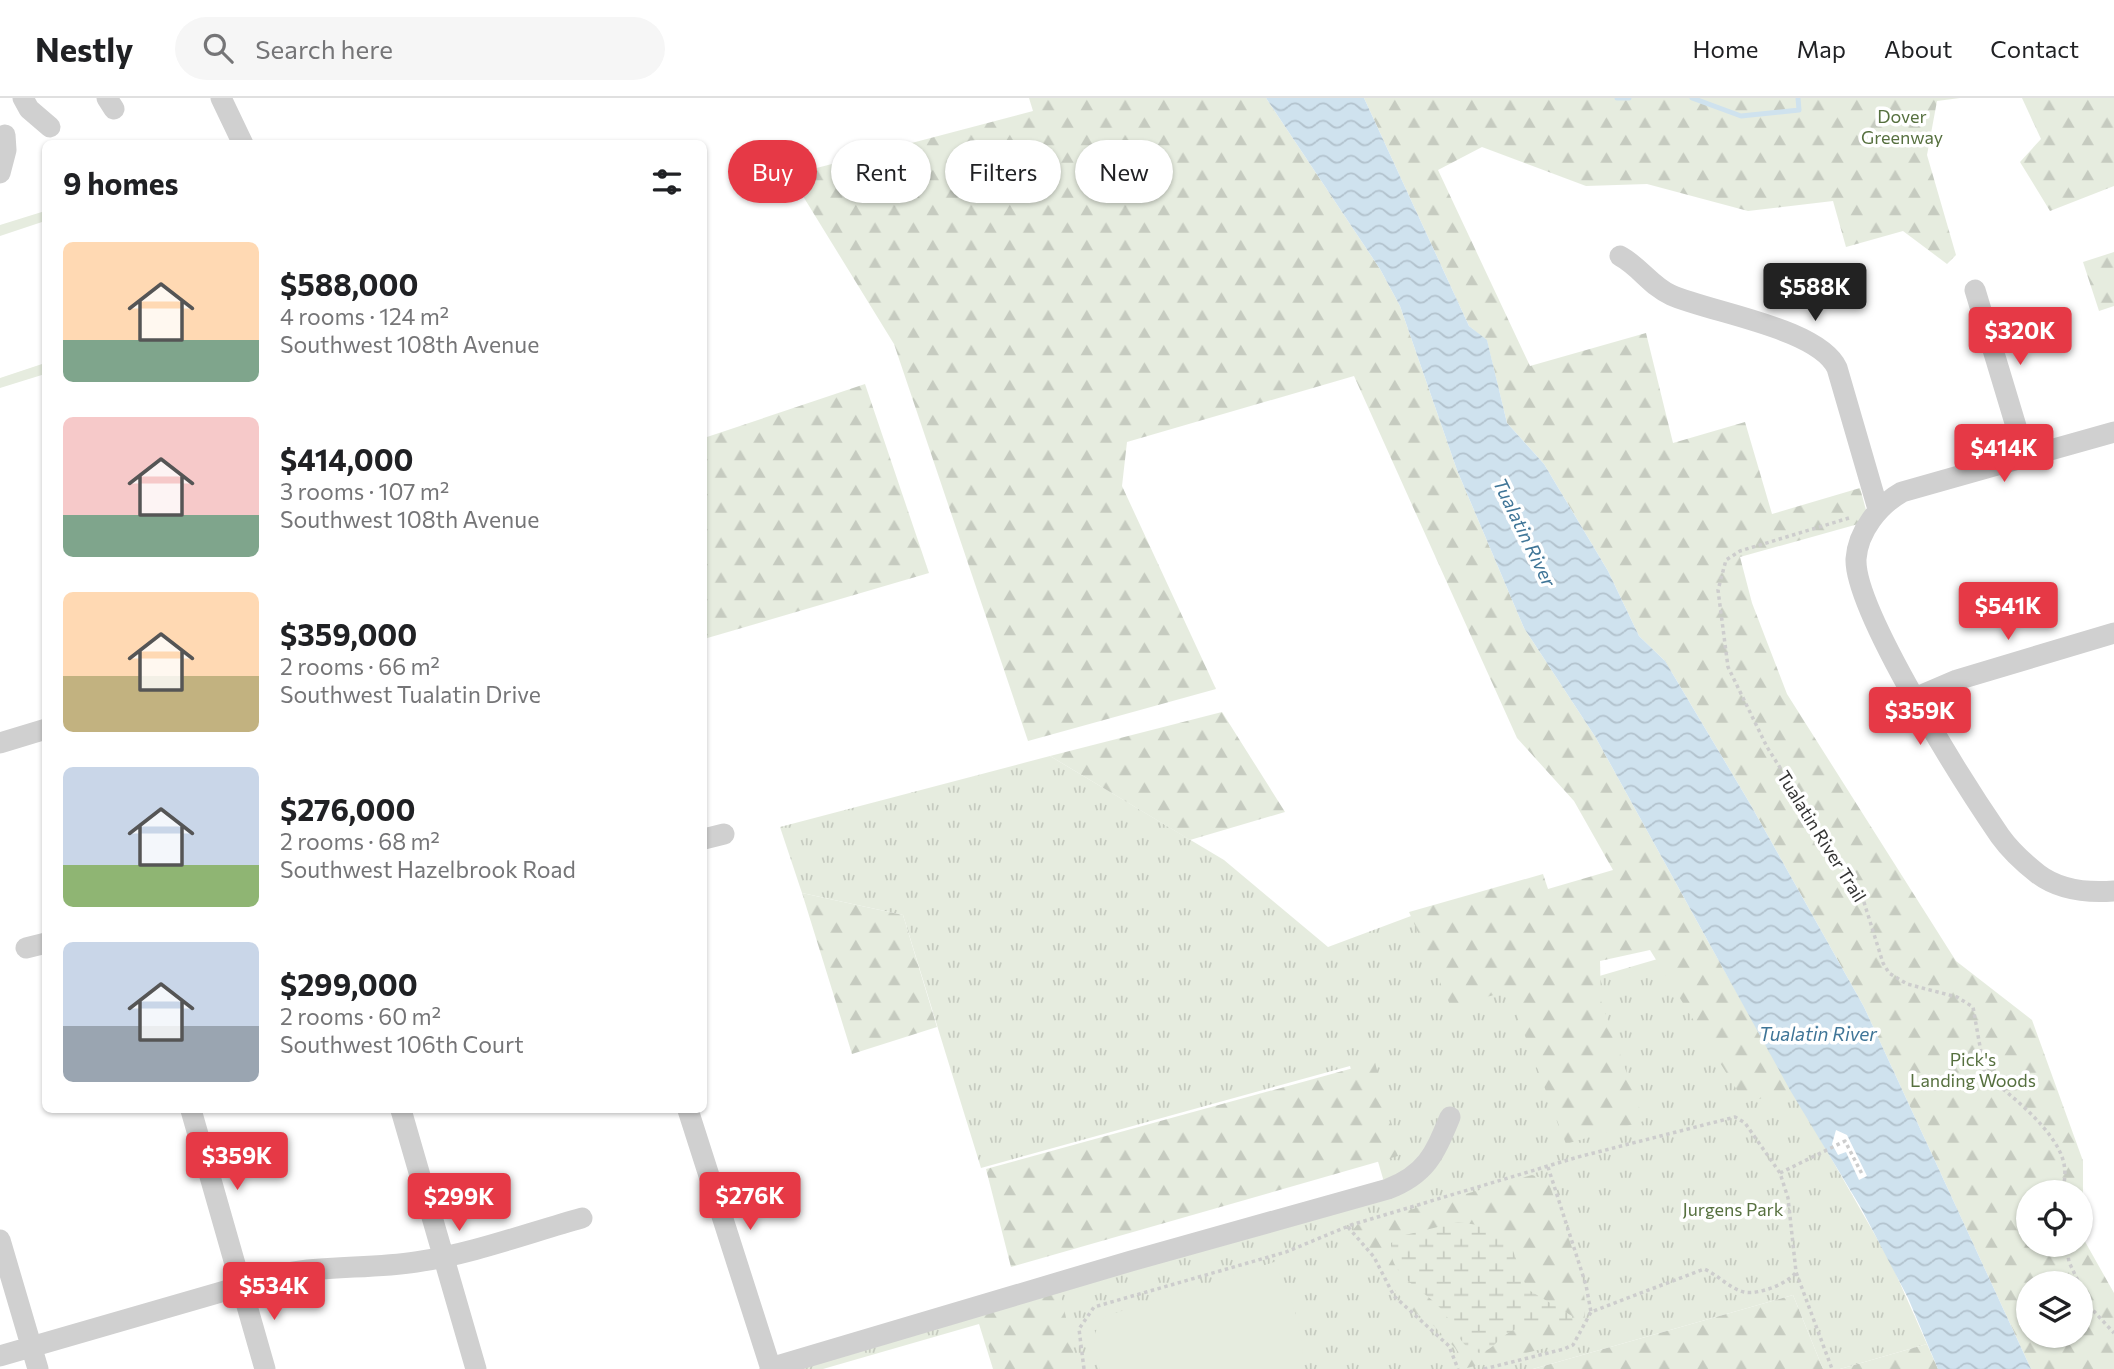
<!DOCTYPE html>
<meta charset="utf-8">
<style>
body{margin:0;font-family:Commissioner,sans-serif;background:#f6f6f6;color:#202124;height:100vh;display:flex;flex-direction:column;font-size:26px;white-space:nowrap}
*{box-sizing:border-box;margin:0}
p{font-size:23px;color:#757577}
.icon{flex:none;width:38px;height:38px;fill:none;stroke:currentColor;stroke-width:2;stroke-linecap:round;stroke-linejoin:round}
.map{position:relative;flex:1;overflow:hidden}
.panel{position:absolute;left:42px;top:42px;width:665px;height:973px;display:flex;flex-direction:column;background:#fff;border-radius:10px;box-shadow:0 2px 5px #0004}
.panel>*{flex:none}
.top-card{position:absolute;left:728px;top:42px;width:665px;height:63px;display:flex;gap:14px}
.tools{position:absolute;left:2016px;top:1082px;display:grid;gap:14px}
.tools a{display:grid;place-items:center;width:77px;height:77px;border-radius:50%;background:#fff;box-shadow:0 2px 5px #0004;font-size:35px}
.price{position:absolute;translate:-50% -60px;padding:0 16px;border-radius:7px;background:#e63946;color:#fff;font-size:23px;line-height:46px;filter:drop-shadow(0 2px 4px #0008)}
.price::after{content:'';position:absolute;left:50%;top:42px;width:21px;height:16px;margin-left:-10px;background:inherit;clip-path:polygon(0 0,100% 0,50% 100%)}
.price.selected{background:#222;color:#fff}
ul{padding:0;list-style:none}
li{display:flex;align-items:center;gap:21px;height:175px;padding:0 21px}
li span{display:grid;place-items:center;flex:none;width:196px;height:140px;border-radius:10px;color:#555}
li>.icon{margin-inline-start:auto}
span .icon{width:84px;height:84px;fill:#fffc;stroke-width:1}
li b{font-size:30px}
h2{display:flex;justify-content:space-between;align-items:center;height:84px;padding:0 21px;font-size:30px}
.pill{padding:0 24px;border-radius:32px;background:#fff;box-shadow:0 2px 5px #0004;font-size:24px;line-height:63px}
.pill.selected{background:#e63946;color:#fff}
header{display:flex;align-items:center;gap:42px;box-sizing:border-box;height:98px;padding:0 35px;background:#fff;border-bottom:2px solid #e0e0e0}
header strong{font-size:33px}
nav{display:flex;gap:38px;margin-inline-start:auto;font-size:24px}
.search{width:490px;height:63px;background:#f6f6f6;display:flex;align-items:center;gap:18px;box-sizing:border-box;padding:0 24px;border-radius:38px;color:#757577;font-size:26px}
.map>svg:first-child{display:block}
.grass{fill:url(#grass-tufts)}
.forest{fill:url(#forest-firs);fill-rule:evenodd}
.wetland{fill:url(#wetland-marsh)}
.garden{fill:#e6ecdf}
.water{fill:url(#water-waves)}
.pier{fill:#fff}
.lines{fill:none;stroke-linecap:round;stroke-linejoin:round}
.stream{stroke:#cfe2ee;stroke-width:5}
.path{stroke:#cdcdcd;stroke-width:3.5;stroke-dasharray:3.5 3.5;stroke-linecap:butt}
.minor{stroke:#d0d0d0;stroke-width:21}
.labels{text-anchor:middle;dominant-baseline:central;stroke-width:7;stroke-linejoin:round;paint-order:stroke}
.park-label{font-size:18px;fill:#56703f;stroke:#fff}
.street-label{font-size:18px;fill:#333;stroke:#fff}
.water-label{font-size:19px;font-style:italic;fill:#3f7597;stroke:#fff}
</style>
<header>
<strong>Nestly</strong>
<div class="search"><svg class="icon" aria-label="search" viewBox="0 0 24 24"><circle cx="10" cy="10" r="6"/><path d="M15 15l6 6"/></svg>Search here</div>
<nav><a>Home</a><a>Map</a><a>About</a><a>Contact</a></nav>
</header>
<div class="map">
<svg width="2114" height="1271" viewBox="0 0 2114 1271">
<defs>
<pattern id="grass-tufts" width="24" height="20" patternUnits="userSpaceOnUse" patternTransform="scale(1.75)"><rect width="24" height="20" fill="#e6ecdf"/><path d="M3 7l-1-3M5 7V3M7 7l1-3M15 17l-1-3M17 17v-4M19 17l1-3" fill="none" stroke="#c6cbc0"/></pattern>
<pattern id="forest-firs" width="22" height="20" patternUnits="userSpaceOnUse" patternTransform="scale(1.75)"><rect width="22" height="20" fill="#e6ecdf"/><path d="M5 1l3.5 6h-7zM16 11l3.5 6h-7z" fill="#c6cbc0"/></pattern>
<pattern id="wetland-marsh" width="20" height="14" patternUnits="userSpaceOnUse" patternTransform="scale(1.75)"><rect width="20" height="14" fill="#e6ecdf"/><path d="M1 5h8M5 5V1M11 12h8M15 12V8" fill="none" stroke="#c6cbc0"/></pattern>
<pattern id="water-waves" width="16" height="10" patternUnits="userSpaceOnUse" patternTransform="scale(1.75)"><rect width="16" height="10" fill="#cfe2ee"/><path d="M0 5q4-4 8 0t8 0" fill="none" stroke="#b2c2cd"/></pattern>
</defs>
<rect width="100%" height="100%" fill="#fff"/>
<!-- grass -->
<path class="grass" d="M 1050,658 L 1224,762 L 1328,849 L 1411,818 L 1510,880 L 1517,902 L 1709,846 L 1891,1165 L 1927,1246 L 1840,1271 L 1823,1271 L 1793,1197 L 1533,1271 L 993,1271 L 979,1226 L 823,1271 L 800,1271 L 1384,1084 L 1350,968 L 981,1070 L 903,817 L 802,795 L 780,729 Z"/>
<!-- forest -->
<path class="forest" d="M 1029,0 L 1266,0 L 1380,171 L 1400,208 L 1457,372 L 1524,530 L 1596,640 L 1790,992 L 1745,1005 L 1650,852 L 1600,863 L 1601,903 L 1644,1023 L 1566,1046 L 1508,893 L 1451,909 L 1409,814 L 1543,776 L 1548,791 L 1613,772 L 1574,703 L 1517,640 L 1354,278 L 1127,344 L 1122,388 L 1216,591 L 1028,643 L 894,246 L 790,77 L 1033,13 Z
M 1364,0 L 1960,0 L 1937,3 L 1927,57 L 1956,157 L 1947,166 L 1903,133 L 1846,149 L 1833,103 L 1748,113 L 1647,86 L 1586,88 L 1482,49 L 1438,72 L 1530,268 L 1646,235 L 1673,345 L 1745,324 L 1772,416 L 1860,390 L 1869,423 L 1740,459 L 1752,505 L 1787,596 L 1956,863 L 2032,922 L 2083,1063 L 2083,1140 L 2114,1195 L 2114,1271 L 2031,1271 L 1864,909 L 1749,704 L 1665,563 L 1639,538 L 1608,473 L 1544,366 L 1507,325 L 1487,243 L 1469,228 ZM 2028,1094 L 2081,1094 L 2081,1146 L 2028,1146 ZM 2028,1185 L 2081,1185 L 2081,1237 L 2028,1237 Z
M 2022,0 L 2114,0 L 2114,88 L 2050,113 L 2020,64 L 2041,41 Z
M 2114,154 L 2114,208 L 2099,213 L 2083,164 Z
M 865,286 L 929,475 L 704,541 L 704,340 Z
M 1222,614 L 1285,714 L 1190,742 L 1050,658 Z
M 802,795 L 903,817 L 937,929 L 852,956 Z
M 1375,964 L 1398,1058 L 1011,1169 L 986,1071 Z
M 1532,1077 L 1548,1082 C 1559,1116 1587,1179 1585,1213 C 1584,1225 1573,1236 1565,1245 L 1467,1270 L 1455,1250 L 1434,1228 L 1413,1213 L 1393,1190 L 1382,1167 L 1356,1142 L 1353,1132 L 1357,1127 Z
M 1060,1192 L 1077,1271 L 995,1271 L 980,1218 Z
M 1793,1197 L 1823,1271 L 1533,1271 Z
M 1927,1246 L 1938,1271 L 1840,1271 Z"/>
<!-- wetland -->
<path class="wetland" d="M 1458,1124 L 1484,1128 L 1501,1137 L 1512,1150 L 1527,1191 L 1572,1218 L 1573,1228 L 1569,1231 C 1545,1227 1524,1222 1503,1239 C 1495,1245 1491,1252 1480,1255 C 1459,1251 1455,1227 1442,1212 C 1428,1195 1405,1186 1395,1167 C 1391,1160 1391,1153 1391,1145 L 1401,1138 Z"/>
<!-- garden -->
<path class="garden" d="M 45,113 L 45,123 L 0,138 L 0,127 Z
M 45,265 L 45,276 L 0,290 L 0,280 Z
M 1274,1164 C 1290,1198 1307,1233 1301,1271 L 1100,1271 C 1094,1250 1089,1235 1106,1218 Z"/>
<!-- water -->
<path class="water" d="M 1266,0 L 1364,0 L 1469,228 L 1487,242 L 1507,325 L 1544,366 L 1608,473 L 1639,538 L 1665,563 L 1749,704 L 1864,909 L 2031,1271 L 1938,1271 L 1908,1200 L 1861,1110 L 1790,992 L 1596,640 L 1524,530 L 1457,372 L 1400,208 L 1380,171 Z"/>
<!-- pier -->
<path class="pier" d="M 1836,1032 L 1847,1037 L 1867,1078 L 1859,1082 L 1846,1054 L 1838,1057 L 1832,1046 Z"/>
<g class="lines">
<!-- stream -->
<path class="stream" d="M 1617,0 L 1629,0
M 1692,0 L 1741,18 L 1799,12 L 1798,0"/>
<!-- path -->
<path class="path" d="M 1849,420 L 1740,453 L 1726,462 L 1718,492 L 1728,569 L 1767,649 L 1863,801 L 1883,865 L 1889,875 L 1907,886 L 1957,899 L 1973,909 L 1985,977 C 2010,996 2058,1034 2064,1066 C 2066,1075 2064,1085 2063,1094
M 1548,1069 L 1586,1187 L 1591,1214
M 1780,1075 L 1845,1043 L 1862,1076
M 1348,1129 L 1374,1159 L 1394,1198 L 1449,1248 L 1458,1271
M 2066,1146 L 2069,1164 L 2079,1185
M 2081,1188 L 2089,1208 L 2114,1235
M 1084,1271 L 1079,1231 L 1094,1209 L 1286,1154 L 1351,1127 L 1578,1059 L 1735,1019 L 1745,1025 L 1780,1075 L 1788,1100 L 1796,1174 L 1832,1271
M 1484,1271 L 1564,1251 L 1573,1247 L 1591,1214 L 1704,1171 C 1717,1176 1730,1191 1744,1194 C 1758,1197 1788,1186 1796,1174"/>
<!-- minor -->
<path class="minor" d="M 23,0 L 29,11 L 50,29
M 107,0 L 114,11
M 221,0 L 243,46
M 0,75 L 6,52 L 5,37
M 1620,158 C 1639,168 1652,189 1671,197 C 1712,215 1818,230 1837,270 L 1878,411
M 1975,192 L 2025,358
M 2114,334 L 1902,394 C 1879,407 1858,433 1856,461 C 1854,513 1967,690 2000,738 C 2010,752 2024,765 2038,776 C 2059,792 2088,795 2114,793
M 1915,600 L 1957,582 L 2114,535
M 0,645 L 46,631
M 704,741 L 724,736
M 26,850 L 46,845
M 191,1012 L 265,1271
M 401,1012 L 476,1271
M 688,1012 L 771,1271
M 0,1142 L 38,1271
M 0,1258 L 242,1188 C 298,1164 358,1173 416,1164 C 472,1156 528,1135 582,1120
M 770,1270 L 1131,1163 L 1388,1091 C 1427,1076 1435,1055 1450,1019"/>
</g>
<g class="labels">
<!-- park labels -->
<g class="park-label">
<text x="1902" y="18">Dover<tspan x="1902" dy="21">Greenway</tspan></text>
<text x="1973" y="961">Pick's<tspan x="1973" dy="21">Landing Woods</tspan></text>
<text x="1733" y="1111">Jurgens Park</text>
</g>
<!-- street labels -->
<g class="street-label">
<text transform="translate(1822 738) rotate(58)">Tualatin River Trail</text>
</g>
<!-- water labels -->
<g class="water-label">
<text transform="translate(1525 434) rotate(64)">Tualatin River</text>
<text x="1818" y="935">Tualatin River</text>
</g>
</g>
</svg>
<div class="tools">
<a><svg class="icon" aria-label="locate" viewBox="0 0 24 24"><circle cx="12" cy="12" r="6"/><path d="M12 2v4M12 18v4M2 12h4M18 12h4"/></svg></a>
<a><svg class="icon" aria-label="layers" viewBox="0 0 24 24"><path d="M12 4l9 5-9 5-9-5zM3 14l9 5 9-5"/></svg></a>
</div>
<b class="price selected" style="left:1815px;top:225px">$588K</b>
<b class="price" style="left:2020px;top:269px">$320K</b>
<b class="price" style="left:2004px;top:386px">$414K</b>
<b class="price" style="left:2008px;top:544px">$541K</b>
<b class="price" style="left:1920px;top:649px">$359K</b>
<b class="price" style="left:237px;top:1094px">$359K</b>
<b class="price" style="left:750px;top:1134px">$276K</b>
<b class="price" style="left:459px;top:1135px">$299K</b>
<b class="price" style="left:274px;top:1224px">$534K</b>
<div class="top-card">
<a class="pill selected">Buy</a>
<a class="pill">Rent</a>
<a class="pill">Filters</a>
<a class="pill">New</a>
</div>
<section class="panel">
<h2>9 homes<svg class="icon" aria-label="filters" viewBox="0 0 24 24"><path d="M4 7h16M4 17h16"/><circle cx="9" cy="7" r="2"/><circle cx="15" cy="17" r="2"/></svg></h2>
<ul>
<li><span style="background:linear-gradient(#ffd9b3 70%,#7fa58c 0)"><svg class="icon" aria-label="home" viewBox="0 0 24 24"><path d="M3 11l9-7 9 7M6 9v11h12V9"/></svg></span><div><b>$588,000</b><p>4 rooms · 124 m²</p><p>Southwest 108th Avenue</p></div></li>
<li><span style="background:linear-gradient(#f6c9c9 70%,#7fa58c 0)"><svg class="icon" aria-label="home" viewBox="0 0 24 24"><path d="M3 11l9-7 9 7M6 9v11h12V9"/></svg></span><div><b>$414,000</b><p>3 rooms · 107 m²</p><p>Southwest 108th Avenue</p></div></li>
<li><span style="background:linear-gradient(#ffd9b3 60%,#c2b280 0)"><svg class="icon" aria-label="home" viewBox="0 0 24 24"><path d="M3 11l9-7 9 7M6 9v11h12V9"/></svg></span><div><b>$359,000</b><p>2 rooms · 66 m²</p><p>Southwest Tualatin Drive</p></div></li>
<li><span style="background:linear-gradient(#c9d6e8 70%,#8fb573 0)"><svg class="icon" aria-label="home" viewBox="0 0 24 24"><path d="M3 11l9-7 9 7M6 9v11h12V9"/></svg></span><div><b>$276,000</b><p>2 rooms · 68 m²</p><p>Southwest Hazelbrook Road</p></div></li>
<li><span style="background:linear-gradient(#c9d6e8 60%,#9aa5b1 0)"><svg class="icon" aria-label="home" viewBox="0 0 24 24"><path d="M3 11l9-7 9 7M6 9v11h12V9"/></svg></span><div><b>$299,000</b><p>2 rooms · 60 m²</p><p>Southwest 106th Court</p></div></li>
</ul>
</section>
</div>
